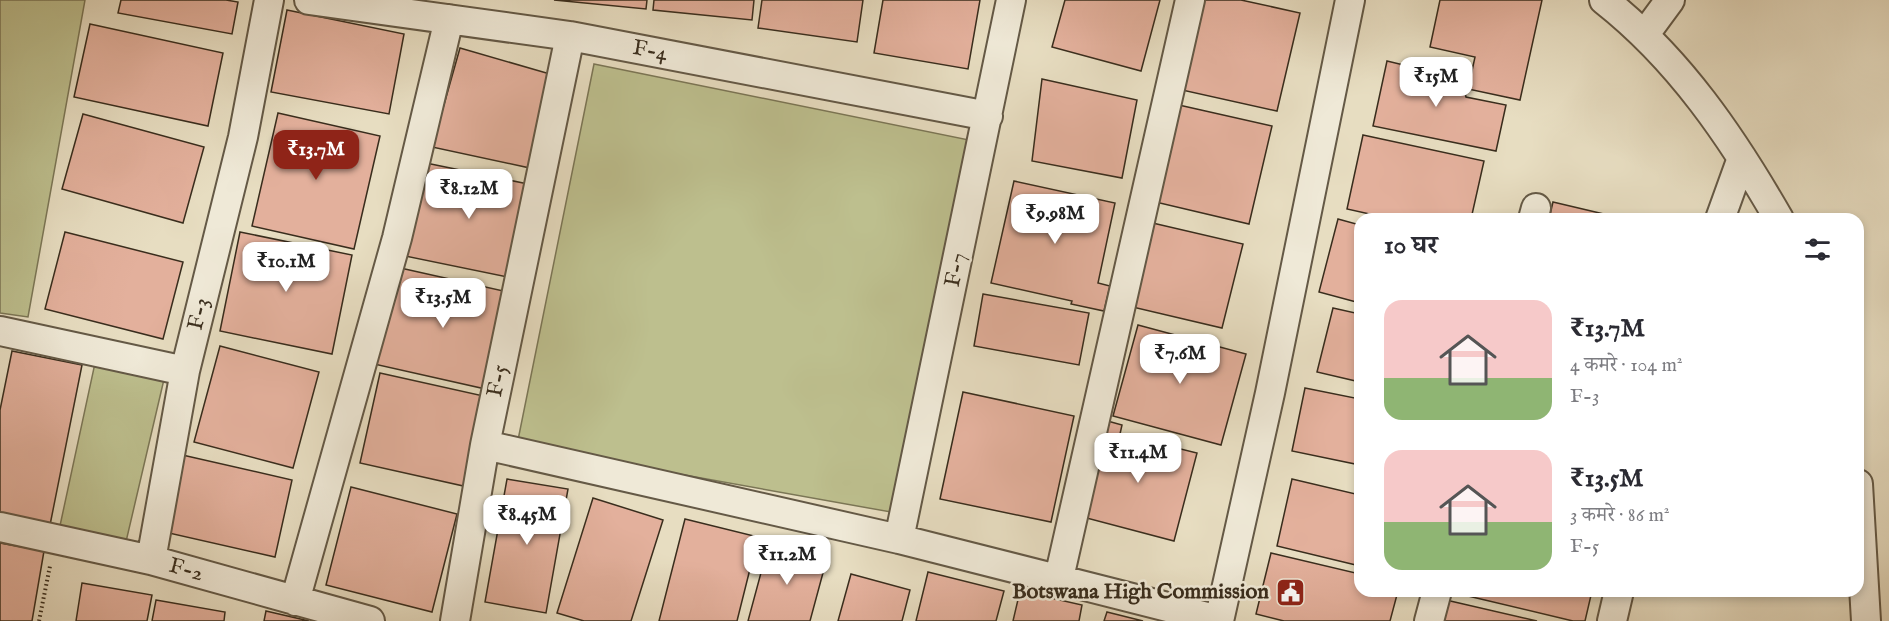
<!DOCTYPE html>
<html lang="hi">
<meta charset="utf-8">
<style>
body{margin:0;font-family:"IM FELL English","Noto Serif Devanagari",serif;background:#f2f2f3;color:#2b2b33;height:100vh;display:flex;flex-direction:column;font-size:22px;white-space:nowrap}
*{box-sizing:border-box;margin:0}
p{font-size:20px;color:#7c7c81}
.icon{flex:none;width:33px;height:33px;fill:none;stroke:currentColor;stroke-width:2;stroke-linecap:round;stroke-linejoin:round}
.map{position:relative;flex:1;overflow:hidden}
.details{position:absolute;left:1354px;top:213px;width:510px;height:384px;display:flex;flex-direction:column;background:#fff;border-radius:18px;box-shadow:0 3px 9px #0003}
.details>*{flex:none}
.price{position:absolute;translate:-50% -51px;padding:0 14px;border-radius:12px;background:#fff;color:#222;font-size:20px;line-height:39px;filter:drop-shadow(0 2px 3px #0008)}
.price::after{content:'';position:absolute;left:50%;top:36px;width:18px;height:14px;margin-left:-9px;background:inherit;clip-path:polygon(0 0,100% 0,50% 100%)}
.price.on{background:#8f2418;color:#fff}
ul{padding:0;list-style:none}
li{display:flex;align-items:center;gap:18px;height:150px;padding:0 30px}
li span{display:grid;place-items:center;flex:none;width:168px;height:120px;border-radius:18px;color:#555}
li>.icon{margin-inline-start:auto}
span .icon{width:72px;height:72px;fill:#fffc;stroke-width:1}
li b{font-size:26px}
h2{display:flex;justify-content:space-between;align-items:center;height:72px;padding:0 30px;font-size:26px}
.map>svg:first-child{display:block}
.green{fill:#bdbf8e;stroke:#7b7656;stroke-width:1.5}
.building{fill:#e3b09c;stroke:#392d1d;stroke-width:1.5}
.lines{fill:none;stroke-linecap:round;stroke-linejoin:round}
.minor-casing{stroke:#645946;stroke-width:32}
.path{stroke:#392d1d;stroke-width:4;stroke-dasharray:1.5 3;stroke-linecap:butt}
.minor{stroke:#efe9d7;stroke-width:28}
.labels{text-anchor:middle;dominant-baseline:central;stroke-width:5;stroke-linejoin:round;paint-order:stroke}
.street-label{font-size:22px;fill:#392d1d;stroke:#efe9d7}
.poi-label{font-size:22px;font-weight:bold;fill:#392d1d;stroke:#efe9d7;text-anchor:end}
</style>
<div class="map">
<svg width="1889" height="621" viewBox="0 0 1889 621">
<rect width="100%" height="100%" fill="#e7ddc1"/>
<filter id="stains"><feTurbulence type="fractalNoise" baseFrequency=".00333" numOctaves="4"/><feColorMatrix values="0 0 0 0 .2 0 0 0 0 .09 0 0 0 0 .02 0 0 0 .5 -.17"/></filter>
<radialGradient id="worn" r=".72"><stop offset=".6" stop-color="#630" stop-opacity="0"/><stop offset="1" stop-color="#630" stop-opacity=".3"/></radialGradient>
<!-- green -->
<path class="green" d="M 0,0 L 85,0 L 28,317 L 0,313 Z
M 594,64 L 974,141 L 902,514 L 517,445 Z
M 95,363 L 165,375 L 125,546 L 58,535 Z"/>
<!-- building -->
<path class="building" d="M 121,0 L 226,0 L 238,2 L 232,34 L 118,13 Z
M 554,0 L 647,0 L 646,9 Z
M 654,0 L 754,0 L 752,20 L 653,10 Z
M 762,0 L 863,0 L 857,42 L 758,28 Z
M 883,0 L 980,0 L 968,69 L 874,53 Z
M 1065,0 L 1160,0 L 1141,71 L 1052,47 Z
M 1193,0 L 1241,0 L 1300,13 L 1277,111 L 1173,88 Z
M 1440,0 L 1542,0 L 1520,100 L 1468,89 L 1475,57 L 1430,47 Z
M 287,10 L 404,34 L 389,114 L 271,92 Z
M 90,24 L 223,53 L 208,126 L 74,97 Z
M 460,48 L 550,74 L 530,168 L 432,147 Z
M 1387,61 L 1462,79 L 1466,97 L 1506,105 L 1496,151 L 1373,126 Z
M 1042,79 L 1137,100 L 1122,178 L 1032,161 Z
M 1170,103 L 1272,126 L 1249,224 L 1147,200 Z
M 278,113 L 380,136 L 354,249 L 252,226 Z
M 83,114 L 204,147 L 183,223 L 62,189 Z
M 1363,135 L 1484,161 L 1471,219 L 1392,219 L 1347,209 Z
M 426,163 L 533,185 L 512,278 L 405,256 Z
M 1014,181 L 1115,203 L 1098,283 L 1110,286 L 1104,311 L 1071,304 L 1072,301 L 991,283 Z
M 1553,202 L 1625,219 L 1549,219 Z
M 1338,219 L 1360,225 L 1360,303 L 1319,292 Z
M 1144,221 L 1243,244 L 1222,328 L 1124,305 Z
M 65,232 L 183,262 L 163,339 L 45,309 Z
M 240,232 L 352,255 L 332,354 L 220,331 Z
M 396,267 L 512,293 L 490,390 L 374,364 Z
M 983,294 L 1089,313 L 1079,365 L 974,346 Z
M 1333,308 L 1360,314 L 1360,382 L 1317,372 Z
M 1138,325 L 1246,354 L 1221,445 L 1113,416 Z
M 220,346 L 319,372 L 293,468 L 194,442 Z
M 12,351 L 82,365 L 50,525 L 0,515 L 0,410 Z
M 380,373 L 488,397 L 468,487 L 360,463 Z
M 1305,388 L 1360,399 L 1360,465 L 1292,451 Z
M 963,392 L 1074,416 L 1051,522 L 940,499 Z
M 1104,420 L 1122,425 L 1120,434 L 1197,453 L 1174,541 L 1079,516 Z
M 178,454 L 292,480 L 275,557 L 160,531 Z
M 507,479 L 568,489 L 546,613 L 485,602 Z
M 1292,479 L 1360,495 L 1360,566 L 1277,546 Z
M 351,487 L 457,514 L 432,612 L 326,585 Z
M 593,498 L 663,520 L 631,621 L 584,621 L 557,613 Z
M 685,519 L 758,537 L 737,621 L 659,621 Z
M 0,543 L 44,551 L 32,621 L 0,621 Z
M 769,543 L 827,558 L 810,621 L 748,621 Z
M 1271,553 L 1360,574 L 1360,591 L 1398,591 L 1390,621 L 1284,621 L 1256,614 Z
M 928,572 L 1004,591 L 996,621 L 916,621 Z
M 851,574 L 910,590 L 902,621 L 838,621 Z
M 82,583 L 152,595 L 147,621 L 76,621 Z
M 1020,591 L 1082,605 L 1079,621 L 1013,621 Z
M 1447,591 L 1592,591 L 1585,621 L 1573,621 Z
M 156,600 L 225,612 L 224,621 L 152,621 Z
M 1446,600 L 1537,621 L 1441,621 Z
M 266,611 L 309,621 L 264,621 Z
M 1107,612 L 1143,621 L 1104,621 Z"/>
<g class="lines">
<defs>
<path id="minor" d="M 309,0 L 570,36 L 988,116
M 1604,0 C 1679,59 1732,137 1779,219
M 1645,34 L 1670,0
M 1533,219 L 1536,208
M 1720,219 L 1742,158
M 0,331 L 185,371
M 485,445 L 899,539 L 1219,620
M 1858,484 L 1866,621
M 0,527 L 151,560 L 370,621
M 899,539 L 1011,0
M 151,560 L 185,371 L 243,137 L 269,0
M 1059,578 L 1190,0
M 295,601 L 397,238 L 449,19
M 455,621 L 485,445 L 570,36
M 1219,621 L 1270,393 L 1350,0
M 1429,621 L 1437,591
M 1612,621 L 1619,591"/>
</defs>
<!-- minor casing -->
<use href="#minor" class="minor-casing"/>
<!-- path -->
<path class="path" d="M 39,621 L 50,566"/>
<!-- minor -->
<use href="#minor" class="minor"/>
</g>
<!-- icons -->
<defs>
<symbol id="civic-square" viewBox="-11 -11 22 22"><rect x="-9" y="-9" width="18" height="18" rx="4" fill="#8f2418" stroke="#efe9d7"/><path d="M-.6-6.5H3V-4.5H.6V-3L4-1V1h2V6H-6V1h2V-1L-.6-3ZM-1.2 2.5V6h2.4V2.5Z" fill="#fff"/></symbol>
</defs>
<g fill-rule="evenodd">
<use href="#civic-square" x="1274" y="576" width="33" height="33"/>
</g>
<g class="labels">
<!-- street labels -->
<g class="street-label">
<text transform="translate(650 51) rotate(11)">F-4</text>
<text transform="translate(956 270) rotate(-78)">F-7</text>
<text transform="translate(199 314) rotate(-76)">F-3</text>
<text transform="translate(498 381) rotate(-78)">F-5</text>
<text transform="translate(186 570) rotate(16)">F-2</text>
</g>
<!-- poi labels -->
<g class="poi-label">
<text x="1269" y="592">Botswana High Commission</text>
</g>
</g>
<rect width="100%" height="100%" filter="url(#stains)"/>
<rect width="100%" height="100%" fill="url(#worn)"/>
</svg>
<b class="price" style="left:1436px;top:108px">₹15M</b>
<b class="price on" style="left:316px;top:181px">₹13.7M</b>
<b class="price" style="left:469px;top:220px">₹8.12M</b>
<b class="price" style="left:1055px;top:245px">₹9.98M</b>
<b class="price" style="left:286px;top:293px">₹10.1M</b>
<b class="price" style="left:443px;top:329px">₹13.5M</b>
<b class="price" style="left:1180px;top:385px">₹7.6M</b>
<b class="price" style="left:1138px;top:484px">₹11.4M</b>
<b class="price" style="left:527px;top:546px">₹8.45M</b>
<b class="price" style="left:787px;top:586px">₹11.2M</b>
<section class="details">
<h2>10 घर<svg class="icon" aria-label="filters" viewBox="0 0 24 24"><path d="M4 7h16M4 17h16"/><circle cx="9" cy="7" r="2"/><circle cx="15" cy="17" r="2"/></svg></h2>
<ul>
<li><span style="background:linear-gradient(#f6c9c9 65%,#8fb573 0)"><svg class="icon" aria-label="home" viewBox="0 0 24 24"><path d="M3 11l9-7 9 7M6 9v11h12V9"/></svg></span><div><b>₹13.7M</b><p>4 कमरे · 104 m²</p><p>F-3</p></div></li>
<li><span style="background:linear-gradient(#f6c9c9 60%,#8fb573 0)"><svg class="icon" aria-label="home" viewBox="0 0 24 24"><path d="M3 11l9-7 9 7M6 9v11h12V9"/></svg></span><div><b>₹13.5M</b><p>3 कमरे · 86 m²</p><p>F-5</p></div></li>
</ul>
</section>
</div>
